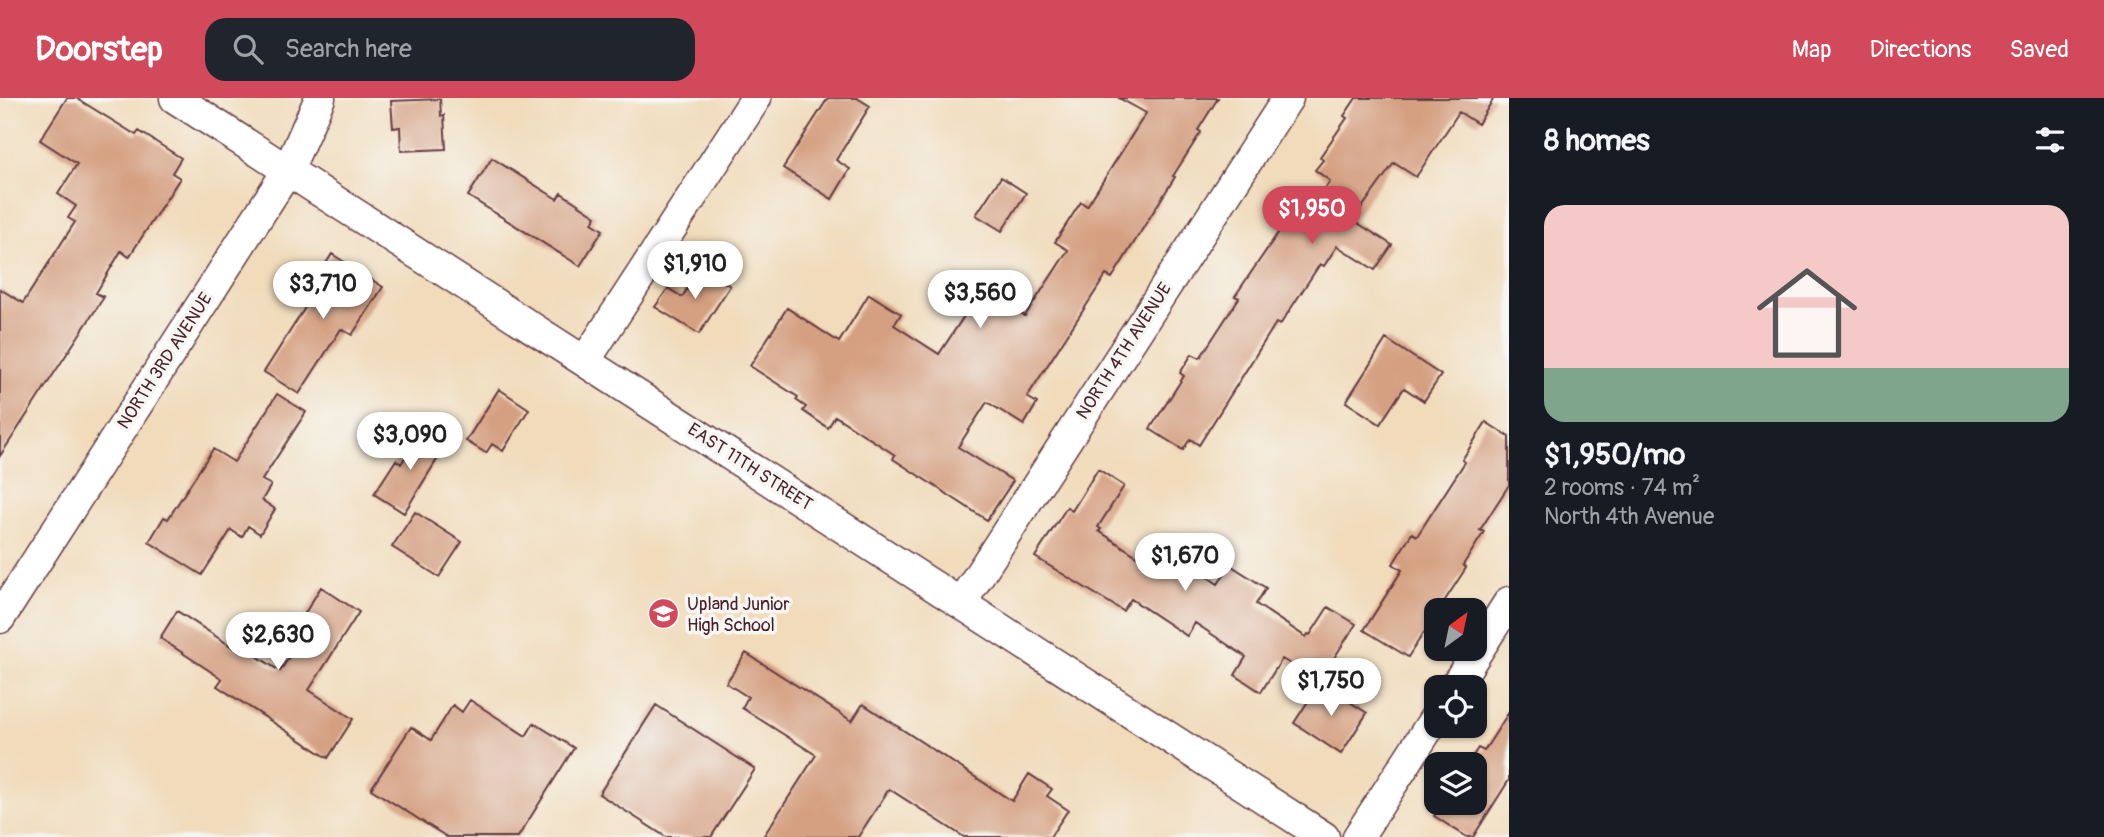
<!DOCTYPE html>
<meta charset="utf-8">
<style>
body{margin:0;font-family:Pangolin,sans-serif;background:#20242c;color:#f1f3f6;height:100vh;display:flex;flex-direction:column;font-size:26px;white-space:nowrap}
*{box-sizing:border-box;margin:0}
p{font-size:23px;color:#9ea1a6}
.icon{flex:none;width:38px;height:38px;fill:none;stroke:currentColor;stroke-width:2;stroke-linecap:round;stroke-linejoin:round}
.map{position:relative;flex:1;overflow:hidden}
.panel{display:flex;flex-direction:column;background:#171b24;width:595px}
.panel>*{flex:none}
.needle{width:46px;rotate:33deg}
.fabs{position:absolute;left:1424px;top:500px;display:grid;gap:14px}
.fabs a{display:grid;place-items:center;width:63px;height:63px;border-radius:14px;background:#171b24;box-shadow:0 2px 5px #0004;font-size:35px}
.price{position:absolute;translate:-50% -60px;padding:0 16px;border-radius:24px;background:#fff;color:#222;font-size:23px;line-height:46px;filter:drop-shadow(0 2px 4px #0008)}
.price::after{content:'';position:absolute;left:50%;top:42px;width:21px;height:16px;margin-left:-10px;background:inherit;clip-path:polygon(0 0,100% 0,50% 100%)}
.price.on{background:#d1495b;color:#fff}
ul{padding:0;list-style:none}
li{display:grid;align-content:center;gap:14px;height:371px;padding:0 35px}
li+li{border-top:2px solid #363941}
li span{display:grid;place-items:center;height:217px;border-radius:21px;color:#555}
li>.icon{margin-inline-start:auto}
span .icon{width:126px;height:126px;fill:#fffc;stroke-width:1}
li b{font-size:30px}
h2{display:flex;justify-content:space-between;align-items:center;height:84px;padding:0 35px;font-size:30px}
header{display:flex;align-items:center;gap:42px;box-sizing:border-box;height:98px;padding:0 35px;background:#d1495b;color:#fff}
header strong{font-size:33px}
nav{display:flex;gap:38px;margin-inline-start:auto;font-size:24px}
.search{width:490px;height:63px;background:#20242c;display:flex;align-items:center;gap:18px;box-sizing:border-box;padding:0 24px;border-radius:21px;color:#9ea1a6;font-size:26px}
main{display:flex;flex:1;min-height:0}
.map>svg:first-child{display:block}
.building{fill:#d5a082}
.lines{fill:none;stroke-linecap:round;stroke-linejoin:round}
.minor-casing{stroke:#633b41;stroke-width:33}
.minor{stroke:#fff;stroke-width:30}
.labels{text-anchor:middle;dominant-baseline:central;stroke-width:7;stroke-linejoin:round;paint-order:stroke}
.street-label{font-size:18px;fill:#4a1f2b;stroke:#f6f6f2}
.poi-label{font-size:18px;fill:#4a1f2b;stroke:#f6f6f2;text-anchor:start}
</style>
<header>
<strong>Doorstep</strong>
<div class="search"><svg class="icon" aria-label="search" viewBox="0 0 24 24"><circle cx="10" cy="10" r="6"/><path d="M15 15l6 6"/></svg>Search here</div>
<nav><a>Map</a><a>Directions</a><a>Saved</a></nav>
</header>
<main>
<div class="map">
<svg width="1509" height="739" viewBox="0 0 1509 739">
<rect width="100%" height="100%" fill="#f6f6f2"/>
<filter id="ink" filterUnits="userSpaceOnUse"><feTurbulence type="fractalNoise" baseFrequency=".0143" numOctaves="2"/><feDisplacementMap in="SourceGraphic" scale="14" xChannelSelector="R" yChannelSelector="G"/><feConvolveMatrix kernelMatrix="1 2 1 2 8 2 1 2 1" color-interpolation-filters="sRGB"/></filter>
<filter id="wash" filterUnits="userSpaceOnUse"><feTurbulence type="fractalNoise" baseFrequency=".00686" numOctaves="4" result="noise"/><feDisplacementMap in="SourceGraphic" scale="28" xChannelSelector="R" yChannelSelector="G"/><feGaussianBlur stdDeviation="1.57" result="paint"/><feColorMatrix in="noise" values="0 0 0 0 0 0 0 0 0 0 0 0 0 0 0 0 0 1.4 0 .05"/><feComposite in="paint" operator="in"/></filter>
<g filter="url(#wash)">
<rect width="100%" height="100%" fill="#f1dbbb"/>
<g id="blocks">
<!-- building -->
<path class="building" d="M 67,0 L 76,0 L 136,37 L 139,33 L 181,60 L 172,75 L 180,80 L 129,159 L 121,153 L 96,195 L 104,199 L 0,358 L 0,191 L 23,205 L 75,124 L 68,120 L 76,108 L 58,96 L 77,66 L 40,42 Z
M 828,0 L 857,0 L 870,8 L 836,62 L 850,71 L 832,101 L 783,70 Z
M 1119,0 L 1218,0 L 1198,32 L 1201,34 L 1173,78 L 1175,79 L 1112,180 L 1106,177 L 1027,299 L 1037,305 L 1024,327 L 987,304 L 958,349 L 1013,383 L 987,422 L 893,361 L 895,357 L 835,318 L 828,330 L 803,313 L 806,309 L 796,302 L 798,299 L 750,268 L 787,210 L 839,244 L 869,196 L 901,216 L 894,227 L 939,256 L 976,200 L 979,202 L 986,192 L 1025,218 L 1068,152 L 1055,144 L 1081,104 L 1087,108 L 1146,15 Z
M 1356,0 L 1494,0 L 1478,26 L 1459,14 L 1416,79 L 1394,65 L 1353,122 L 1392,147 L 1375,172 L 1337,148 L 1324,168 L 1320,166 L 1280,227 L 1276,225 L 1199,347 L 1190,341 L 1183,352 L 1150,331 L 1184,278 L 1180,275 L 1192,256 L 1200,260 L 1239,200 L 1235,198 L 1291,116 L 1303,124 L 1330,83 L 1315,72 L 1323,62 L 1320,59 L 1347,20 L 1344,18 Z
M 440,1 L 441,18 L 444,17 L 446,51 L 401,53 L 400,29 L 393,30 L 391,3 Z
M 492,60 L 557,101 L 561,95 L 596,118 L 592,125 L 603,132 L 580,168 L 468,98 Z
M 1001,79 L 1026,95 L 1002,133 L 976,117 Z
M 332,156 L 383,189 L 352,237 L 341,231 L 299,296 L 264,274 L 306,208 L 301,205 Z
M 701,169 L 730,188 L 699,236 L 655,209 L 668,190 L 682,199 Z
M 1386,241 L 1441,277 L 1424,303 L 1404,290 L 1380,326 L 1346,304 Z
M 499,291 L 529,311 L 503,353 L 492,346 L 486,355 L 466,343 Z
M 277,296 L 306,314 L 262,382 L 271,387 L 262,402 L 275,411 L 260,436 L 248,428 L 242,439 L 231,432 L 202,477 L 149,444 L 164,419 L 168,421 L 213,351 L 234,364 Z
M 1486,324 L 1509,339 L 1509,387 L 1480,432 L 1484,434 L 1463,467 L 1466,470 L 1408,559 L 1364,532 L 1402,472 L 1393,466 L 1412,435 L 1417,438 L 1465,364 L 1462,362 Z
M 422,332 L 446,347 L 404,415 L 374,396 L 396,362 L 401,366 Z
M 1098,371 L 1124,388 L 1098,429 L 1101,431 L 1099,433 L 1137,458 L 1146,444 L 1192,474 L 1194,470 L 1218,486 L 1230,467 L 1266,490 L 1256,506 L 1306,539 L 1308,536 L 1310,537 L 1328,509 L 1356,526 L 1319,583 L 1282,561 L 1261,594 L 1235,577 L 1246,559 L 1195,525 L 1187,538 L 1131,501 L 1123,513 L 1035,459 L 1067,409 L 1072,413 Z
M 415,414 L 462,444 L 439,479 L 392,449 Z
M 321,489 L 359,514 L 309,592 L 353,621 L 328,660 L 217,588 L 222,581 L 160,540 L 177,513 L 240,554 L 243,549 L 280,573 L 314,520 L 305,515 Z
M 746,555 L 852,623 L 863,606 L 1012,703 L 1029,676 L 1052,691 L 1047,698 L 1068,712 L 1050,739 L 964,739 L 889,691 L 858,739 L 763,739 L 816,657 L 742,610 L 748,599 L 726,585 Z
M 1320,585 L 1367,615 L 1341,656 L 1294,625 Z
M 470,602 L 526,638 L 534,625 L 574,650 L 518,739 L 447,739 L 371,691 L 411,629 L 431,642 L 453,607 L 462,614 Z
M 656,607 L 755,671 L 711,739 L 666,739 L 599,696 Z
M 1509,614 L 1509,682 L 1473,739 L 1467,739 L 1434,718 L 1442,705 L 1475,705 L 1475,667 L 1467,667 L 1478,650 L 1484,653 Z"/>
</g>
</g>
<g filter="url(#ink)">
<use href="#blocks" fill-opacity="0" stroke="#633b41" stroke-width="2"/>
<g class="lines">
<defs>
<path id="minor" d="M 175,0 L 1324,739
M 585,263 L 756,0
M 961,505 L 1288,0
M 0,520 L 288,72 L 320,0
M 1454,590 L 1509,504
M 1358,739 L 1437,617"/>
</defs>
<!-- minor casing -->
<use href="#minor" class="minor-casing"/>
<!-- minor -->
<use href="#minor" class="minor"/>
</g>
</g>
<!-- icons -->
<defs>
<symbol id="school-disc" viewBox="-11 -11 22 22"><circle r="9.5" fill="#d1495b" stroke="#f6f6f2"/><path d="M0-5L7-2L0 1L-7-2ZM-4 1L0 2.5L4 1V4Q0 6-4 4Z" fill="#fff"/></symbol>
</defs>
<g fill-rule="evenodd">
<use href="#school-disc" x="646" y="498" width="35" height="35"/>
</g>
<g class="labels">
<!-- street labels -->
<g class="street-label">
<text transform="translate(1124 253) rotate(-57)">NORTH 4TH AVENUE</text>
<text transform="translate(165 263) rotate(-57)">NORTH 3RD AVENUE</text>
<text transform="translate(750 369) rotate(33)">EAST 11TH STREET</text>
</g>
<!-- poi labels -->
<g class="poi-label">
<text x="687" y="506">Upland Junior<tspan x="687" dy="21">High School</tspan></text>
</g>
</g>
</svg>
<div class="fabs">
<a><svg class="needle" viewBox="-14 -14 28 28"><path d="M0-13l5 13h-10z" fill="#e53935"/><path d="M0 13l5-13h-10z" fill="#9ea1a6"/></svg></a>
<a><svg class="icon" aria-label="locate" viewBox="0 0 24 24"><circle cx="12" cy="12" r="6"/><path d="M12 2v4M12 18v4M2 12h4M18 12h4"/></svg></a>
<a><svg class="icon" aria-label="layers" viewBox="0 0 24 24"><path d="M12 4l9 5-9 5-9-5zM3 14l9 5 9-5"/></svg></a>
</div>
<b class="price on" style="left:1312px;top:148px">$1,950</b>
<b class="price" style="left:695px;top:203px">$1,910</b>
<b class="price" style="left:323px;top:223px">$3,710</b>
<b class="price" style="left:980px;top:232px">$3,560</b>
<b class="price" style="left:410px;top:374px">$3,090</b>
<b class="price" style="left:1185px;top:495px">$1,670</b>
<b class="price" style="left:278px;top:574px">$2,630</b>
<b class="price" style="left:1331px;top:620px">$1,750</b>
</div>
<section class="panel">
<h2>8 homes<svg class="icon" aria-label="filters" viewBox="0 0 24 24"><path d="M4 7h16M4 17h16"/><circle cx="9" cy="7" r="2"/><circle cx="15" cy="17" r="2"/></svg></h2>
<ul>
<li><span style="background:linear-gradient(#f6c9c9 75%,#7fa58c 0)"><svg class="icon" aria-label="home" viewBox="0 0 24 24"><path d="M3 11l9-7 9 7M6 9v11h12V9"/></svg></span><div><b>$1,950/mo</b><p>2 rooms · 74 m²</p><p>North 4th Avenue</p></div></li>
</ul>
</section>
</main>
